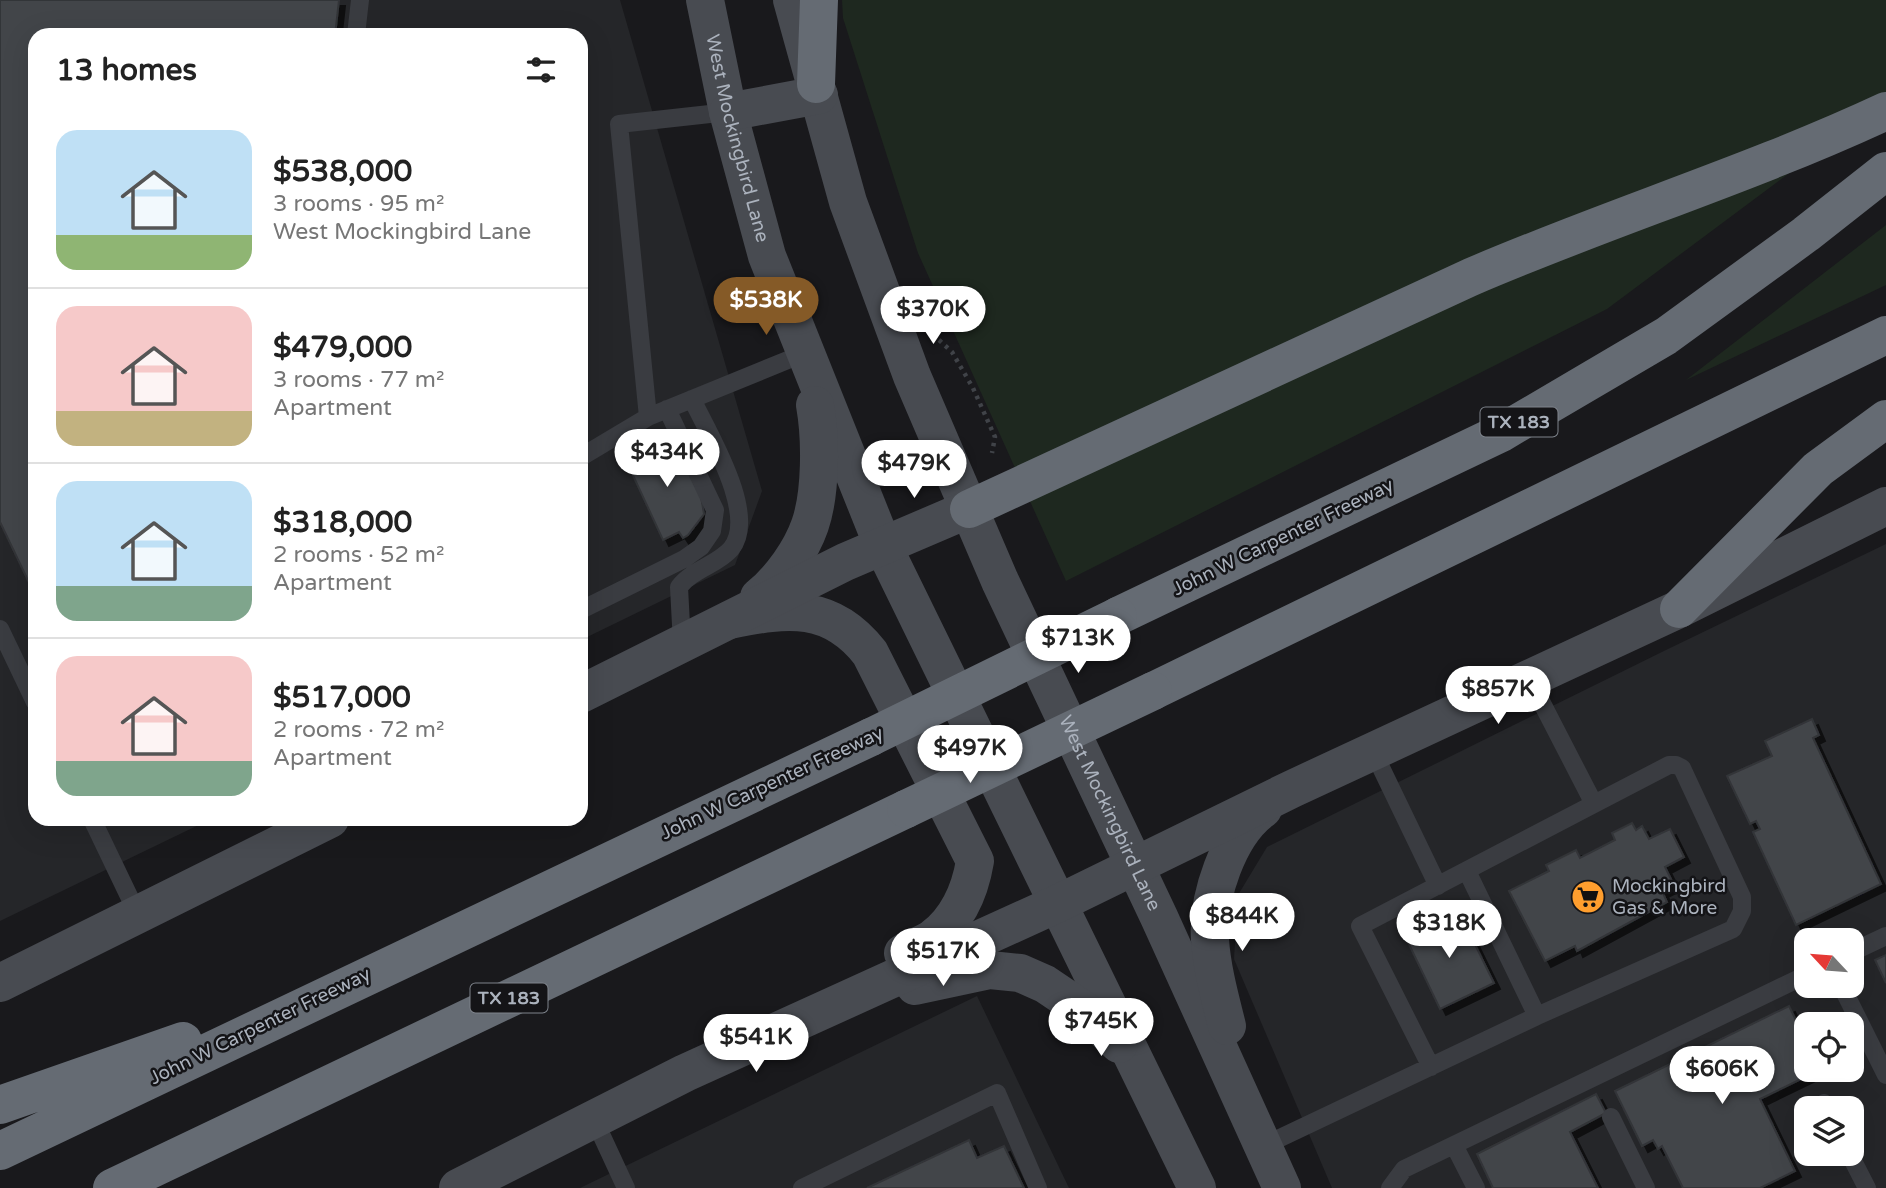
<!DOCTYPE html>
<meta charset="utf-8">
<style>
body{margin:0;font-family:"Varela Round",sans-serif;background:#f2f2f2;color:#222;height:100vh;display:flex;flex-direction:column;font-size:26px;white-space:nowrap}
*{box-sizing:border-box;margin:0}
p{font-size:23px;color:#767676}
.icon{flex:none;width:38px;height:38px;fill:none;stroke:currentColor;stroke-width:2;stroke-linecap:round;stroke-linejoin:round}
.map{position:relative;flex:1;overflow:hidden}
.details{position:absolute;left:28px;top:28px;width:560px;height:798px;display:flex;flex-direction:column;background:#fff;border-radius:21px;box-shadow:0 7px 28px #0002}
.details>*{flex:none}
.needle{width:46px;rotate:296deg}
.controls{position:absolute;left:1794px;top:928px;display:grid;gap:14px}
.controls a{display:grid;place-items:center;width:70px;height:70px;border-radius:14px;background:#fff;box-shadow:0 7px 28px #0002;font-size:35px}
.price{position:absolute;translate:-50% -60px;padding:0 16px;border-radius:24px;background:#fff;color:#222;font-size:23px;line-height:46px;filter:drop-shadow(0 2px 4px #0008)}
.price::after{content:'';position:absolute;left:50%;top:42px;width:21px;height:16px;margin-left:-10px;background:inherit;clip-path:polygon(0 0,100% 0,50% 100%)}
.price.current{background:#855a27;color:#fff}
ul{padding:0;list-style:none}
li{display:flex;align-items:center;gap:21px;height:175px;padding:0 28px}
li+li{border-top:2px solid #e0e0e0}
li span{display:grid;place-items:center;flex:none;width:196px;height:140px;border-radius:21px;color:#555}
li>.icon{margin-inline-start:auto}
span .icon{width:84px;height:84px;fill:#fffc;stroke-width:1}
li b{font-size:30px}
h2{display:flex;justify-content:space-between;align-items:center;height:84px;padding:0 28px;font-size:30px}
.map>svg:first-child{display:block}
.built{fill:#252629;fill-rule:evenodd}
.green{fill:#1e281f}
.building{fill:#434549;stroke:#333438;stroke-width:2;filter:url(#shadow)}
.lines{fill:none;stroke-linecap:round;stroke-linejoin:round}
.path{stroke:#404348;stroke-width:4.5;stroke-dasharray:3.5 5;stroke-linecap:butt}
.service{stroke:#3a3c41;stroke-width:18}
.secondary{stroke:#484b51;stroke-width:38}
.motorway{stroke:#656b73;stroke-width:38}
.motorway-bridge{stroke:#656b73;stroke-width:38}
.labels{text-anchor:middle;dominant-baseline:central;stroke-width:5;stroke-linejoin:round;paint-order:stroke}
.shield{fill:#141417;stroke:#7e838b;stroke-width:2}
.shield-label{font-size:18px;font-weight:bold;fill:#abb2bd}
.street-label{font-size:19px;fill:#abb2bd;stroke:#141417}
.poi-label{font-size:19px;fill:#abb2bd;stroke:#141417;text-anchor:start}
</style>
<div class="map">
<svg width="1886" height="1188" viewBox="0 0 1886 1188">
<defs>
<filter id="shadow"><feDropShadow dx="6" dy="6" stdDeviation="0" flood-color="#0009"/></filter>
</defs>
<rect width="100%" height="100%" fill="#19191c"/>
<!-- built -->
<path class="built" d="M 0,0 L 620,0 L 762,491 L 735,565 L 581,640 L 581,35 L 35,35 L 35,819 L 211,819 L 0,921 Z
M 1886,544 L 1886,1188 L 1332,1188 L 1234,959 L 1238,895 L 1267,847 L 1668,649 ZM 1806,940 L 1852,940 L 1852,985 L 1806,985 ZM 1806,1024 L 1852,1024 L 1852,1069 L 1806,1069 ZM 1806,1108 L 1852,1108 L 1852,1153 L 1806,1153 Z
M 977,996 L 1069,1188 L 580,1188 Z"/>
<!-- green -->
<path class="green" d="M 842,0 L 1886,0 L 1886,101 L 1607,309 L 1066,581 L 918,253 L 843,18 Z
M 1886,225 L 1886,285 L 1686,380 Z"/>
<!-- building -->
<path class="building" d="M 0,0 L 339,0 L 335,35 L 35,35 L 35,595 L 0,522 Z
M 670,438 L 700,491 L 704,514 L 688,535 L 683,538 L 679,532 L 663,540 L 625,458 Z
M 1812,719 L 1819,735 L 1813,738 L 1881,884 L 1796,925 L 1753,832 L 1760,829 L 1756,821 L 1750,824 L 1727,776 L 1772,756 L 1765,741 Z
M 1632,823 L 1636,830 L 1642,826 L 1649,839 L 1670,829 L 1684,857 L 1665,867 L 1674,885 L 1662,891 L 1667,902 L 1577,951 L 1575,946 L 1545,961 L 1509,891 L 1549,871 L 1546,865 L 1576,850 L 1580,858 L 1615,840 L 1612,833 Z
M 1458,910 L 1494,983 L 1440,1009 L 1405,936 Z
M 1886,955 L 1886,983 L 1875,960 Z
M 1789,1006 L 1806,1041 L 1806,1069 L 1820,1070 L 1760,1099 L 1795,1171 L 1760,1188 L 1683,1188 L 1662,1146 L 1658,1149 L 1653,1140 L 1642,1146 L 1615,1091 Z
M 1596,1094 L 1606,1113 L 1570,1132 L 1598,1188 L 1493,1188 L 1477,1154 Z
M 969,1140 L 977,1158 L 1004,1146 L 1024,1188 L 867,1188 Z"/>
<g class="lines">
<!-- path -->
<path class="path" d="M 939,340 L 952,352 L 973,388 L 995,437 L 992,453"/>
<!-- service -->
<path class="service" d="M 356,35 L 360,0
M 728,112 L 619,124 L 648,417 L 805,353
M 581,457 L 648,417
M 581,610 L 684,559 L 701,547 L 712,531 L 715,510 L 667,409
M 0,629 L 35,702
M 682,644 L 679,587 C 693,569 717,565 731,549 C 759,515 708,433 692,399
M 1373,751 L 1438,886
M 92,819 L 138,915
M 1852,952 L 1886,936
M 1841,985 L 1886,1075
M 1537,1016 L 1733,929 L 1742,911 L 1742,897 L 1682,768 L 1676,765 L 1669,765 L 1594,804
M 1431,1067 L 1360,926 L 1594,804 L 1529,678
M 1824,1103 L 1826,1108
M 1611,1117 L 1646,1188
M 594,1119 L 626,1188
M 1454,1145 L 1476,1188
M 1263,1146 L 1537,1016 L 1467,871
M 1849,1153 L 1867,1188
M 802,1188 L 997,1093 L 1038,1188
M 1390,1188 L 1404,1169 L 1806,975"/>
<!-- secondary -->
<g class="secondary">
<path id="s1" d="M 705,0 L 728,112 L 767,256 L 883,546 L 1197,1188"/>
<path id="s2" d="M 792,0 L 848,202 L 912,376 L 1000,581 L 1159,917 L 1282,1188"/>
<path d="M 728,112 L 819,95"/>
<path d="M 759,597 C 781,579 801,551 810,525 C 821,493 821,439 815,405"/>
<path d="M 730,620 C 788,608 831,603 870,653 L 975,861 C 970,891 958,919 933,938 C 924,944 912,948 903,953"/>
<path d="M 581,694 L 845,562 L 969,509"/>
<path d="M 0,983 L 330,819"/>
<path d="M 915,986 L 990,970 L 1020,973 L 1045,984 L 1085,1011 L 1119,1044"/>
<path d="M 1227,1026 C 1220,998 1212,969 1210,940 C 1207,898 1228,834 1263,809"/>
<path d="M 458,1188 L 685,1073 L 1059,903 L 1292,789 L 1679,609 L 1886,506"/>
</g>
<!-- motorway -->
<path class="motorway" d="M 816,84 L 819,0
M 969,509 L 1471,277 C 1608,218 1751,174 1886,111
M 1679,609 L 1818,469 L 1886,419
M 1118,616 L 1501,433 L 1666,336 L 1806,234 L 1886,171
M 1153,691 L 1886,335
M 0,1105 L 183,1041
M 0,1151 L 871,737
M 112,1188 L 906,809"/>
<!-- motorway-bridge -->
<path class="motorway-bridge" d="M 871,737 L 1118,616
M 906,809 L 1153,691"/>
</g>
<!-- icons -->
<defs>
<symbol id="supermarket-disc" viewBox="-11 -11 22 22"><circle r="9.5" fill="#ff9e2e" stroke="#141417"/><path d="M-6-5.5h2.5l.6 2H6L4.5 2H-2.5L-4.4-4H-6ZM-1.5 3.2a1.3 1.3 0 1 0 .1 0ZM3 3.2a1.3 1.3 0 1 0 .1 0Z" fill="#111"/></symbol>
</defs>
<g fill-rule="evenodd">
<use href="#supermarket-disc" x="1569" y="878" width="38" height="38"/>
</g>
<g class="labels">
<!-- shield labels -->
<g class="shield">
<rect x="1480.5" y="407.5" width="77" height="29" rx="5"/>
<rect x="470.5" y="983.5" width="77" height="29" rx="5"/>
</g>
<g class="shield-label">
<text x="1519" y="422">TX 183</text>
<text x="509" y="998">TX 183</text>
</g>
<!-- street labels -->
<g class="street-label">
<text stroke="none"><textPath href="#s1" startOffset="142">West Mockingbird Lane</textPath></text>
<text transform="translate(1283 537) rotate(-26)">John W Carpenter Freeway</text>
<text transform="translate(772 783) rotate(-25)">John W Carpenter Freeway</text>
<text stroke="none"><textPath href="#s2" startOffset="875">West Mockingbird Lane</textPath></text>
<text transform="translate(260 1026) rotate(-26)">John W Carpenter Freeway</text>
</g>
<!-- poi labels -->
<g class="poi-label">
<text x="1612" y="886">Mockingbird<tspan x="1612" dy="22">Gas &amp; More</tspan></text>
</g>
</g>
</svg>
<div class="controls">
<a><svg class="needle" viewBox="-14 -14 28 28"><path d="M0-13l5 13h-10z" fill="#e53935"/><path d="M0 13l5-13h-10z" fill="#767676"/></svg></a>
<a><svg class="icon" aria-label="locate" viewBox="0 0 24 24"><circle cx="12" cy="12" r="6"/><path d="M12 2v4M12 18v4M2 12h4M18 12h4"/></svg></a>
<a><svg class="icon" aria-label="layers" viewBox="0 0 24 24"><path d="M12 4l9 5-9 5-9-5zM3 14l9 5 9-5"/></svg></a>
</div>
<b class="price current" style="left:766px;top:337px">$538K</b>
<b class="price" style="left:933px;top:346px">$370K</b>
<b class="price" style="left:667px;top:489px">$434K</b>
<b class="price" style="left:914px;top:500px">$479K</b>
<b class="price" style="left:1078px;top:675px">$713K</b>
<b class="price" style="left:1498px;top:726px">$857K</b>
<b class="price" style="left:970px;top:785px">$497K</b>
<b class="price" style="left:1242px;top:953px">$844K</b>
<b class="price" style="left:1449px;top:960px">$318K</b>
<b class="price" style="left:943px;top:988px">$517K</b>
<b class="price" style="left:1101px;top:1058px">$745K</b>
<b class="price" style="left:756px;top:1074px">$541K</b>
<b class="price" style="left:1722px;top:1106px">$606K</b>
<section class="details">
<h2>13 homes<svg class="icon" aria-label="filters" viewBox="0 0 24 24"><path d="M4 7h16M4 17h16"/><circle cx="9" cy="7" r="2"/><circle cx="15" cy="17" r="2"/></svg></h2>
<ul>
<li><span style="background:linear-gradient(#bfe0f5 75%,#8fb573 0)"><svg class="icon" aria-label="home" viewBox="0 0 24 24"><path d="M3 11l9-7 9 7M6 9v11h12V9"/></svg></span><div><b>$538,000</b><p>3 rooms · 95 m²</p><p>West Mockingbird Lane</p></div></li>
<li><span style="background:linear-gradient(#f6c9c9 75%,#c2b280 0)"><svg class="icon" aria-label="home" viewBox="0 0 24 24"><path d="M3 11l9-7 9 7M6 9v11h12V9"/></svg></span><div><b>$479,000</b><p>3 rooms · 77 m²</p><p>Apartment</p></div></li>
<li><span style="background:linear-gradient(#bfe0f5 75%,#7fa58c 0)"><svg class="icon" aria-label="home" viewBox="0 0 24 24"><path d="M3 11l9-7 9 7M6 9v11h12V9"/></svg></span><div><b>$318,000</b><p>2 rooms · 52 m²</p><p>Apartment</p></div></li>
<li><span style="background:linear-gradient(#f6c9c9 75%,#7fa58c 0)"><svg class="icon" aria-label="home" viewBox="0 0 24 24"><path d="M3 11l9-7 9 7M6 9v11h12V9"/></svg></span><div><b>$517,000</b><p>2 rooms · 72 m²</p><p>Apartment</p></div></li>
</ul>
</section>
</div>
